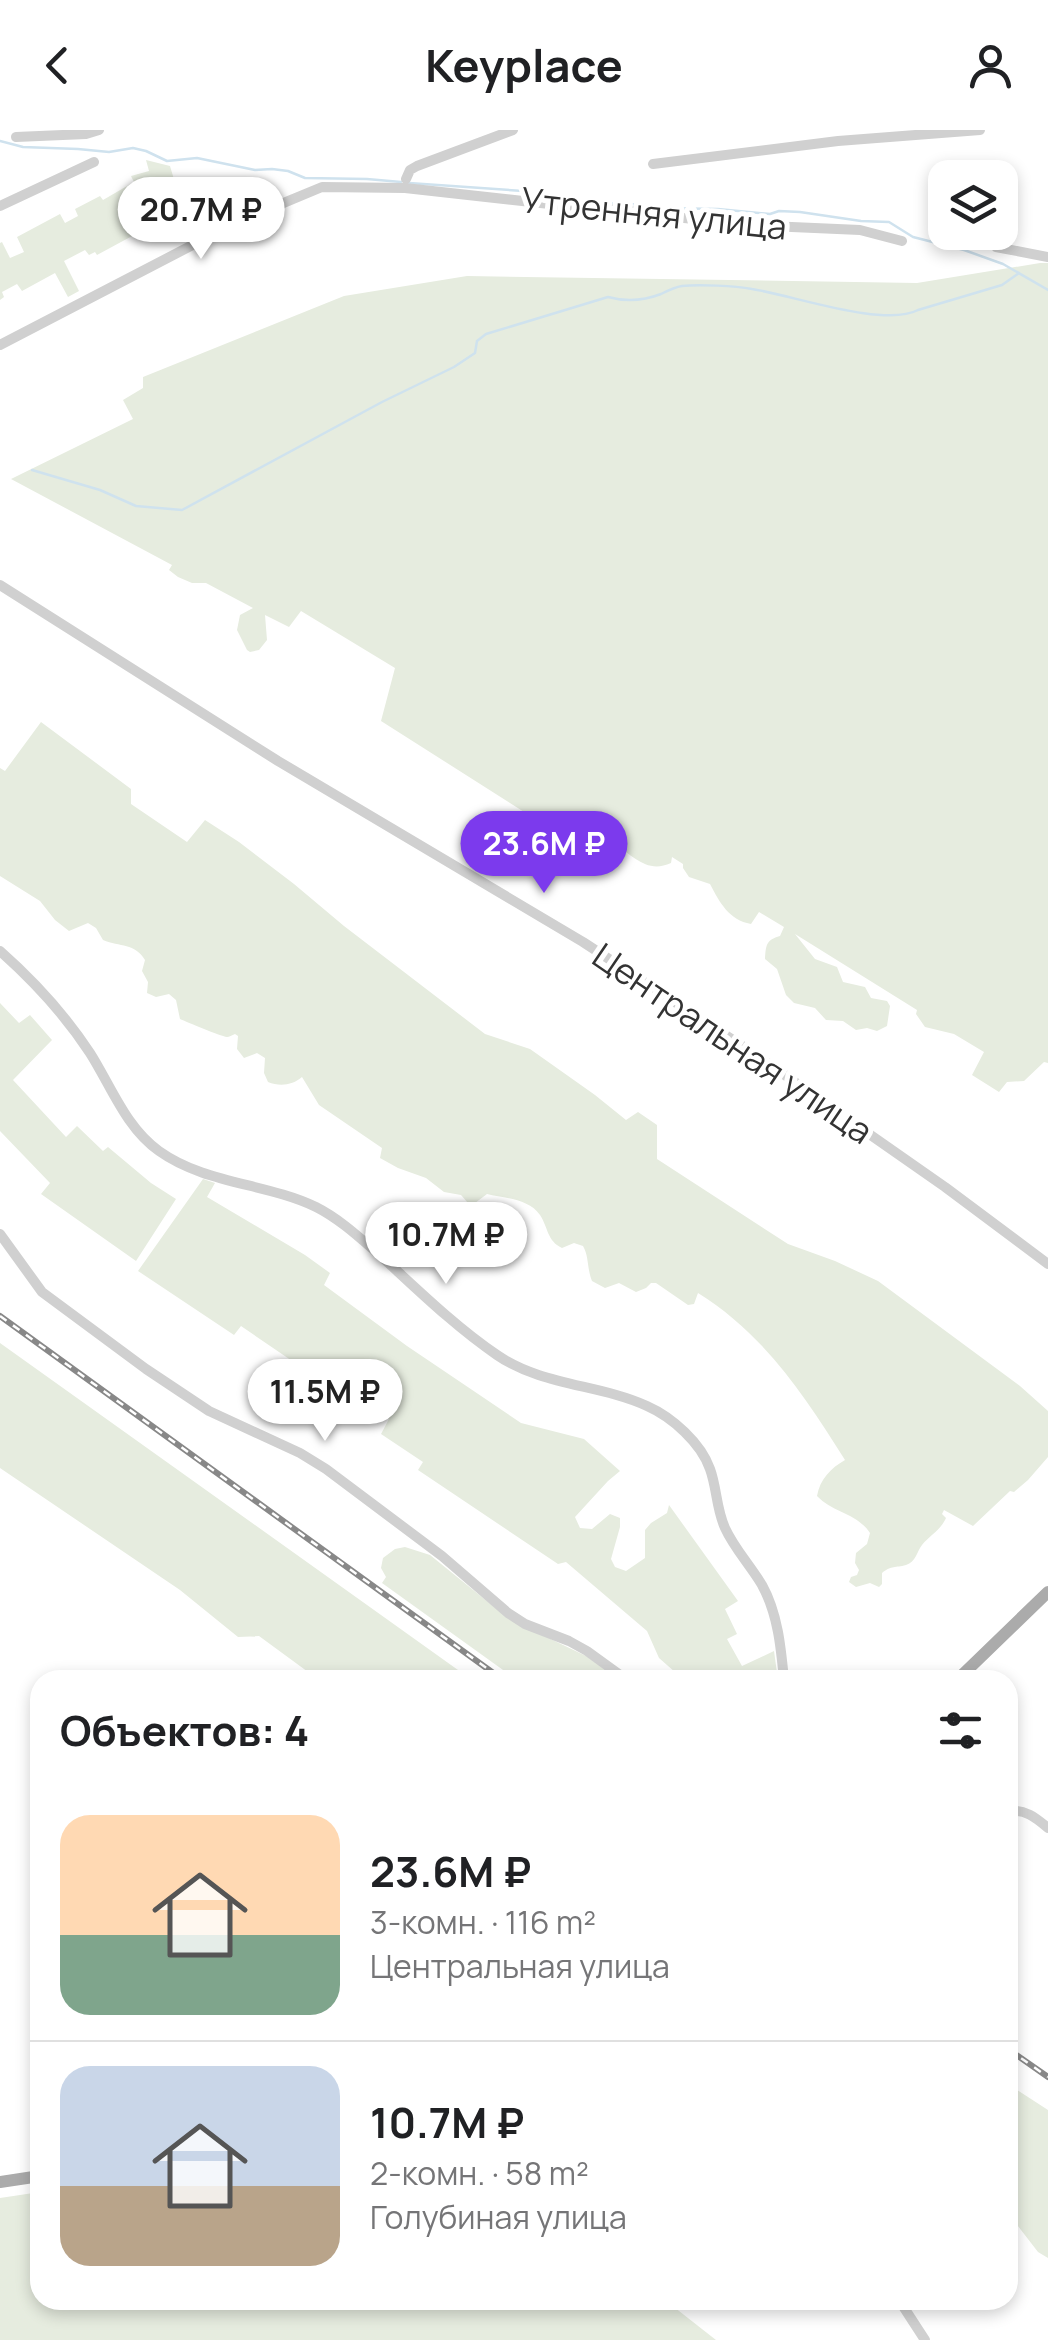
<!DOCTYPE html>
<html lang="ru">
<meta charset="utf-8">
<style>
body{margin:0;font-family:Manrope,sans-serif;background:#f2f2f2;color:#202124;height:100vh;display:flex;flex-direction:column;font-size:38px;white-space:nowrap}
*{box-sizing:border-box;margin:0}
p{font-size:32px;color:#757577}
.icon{flex:none;width:55px;height:55px;fill:none;stroke:currentColor;stroke-width:2;stroke-linecap:round;stroke-linejoin:round}
.map{position:relative;flex:1;overflow:hidden}
.details{position:absolute;left:30px;top:1540px;width:988px;height:640px;display:flex;flex-direction:column;background:#fff;border-radius:30px;box-shadow:0 5px 15px #0003}
.details>*{flex:none}
.fabs{position:absolute;left:928px;top:30px;display:grid;gap:20px}
.fabs a{display:grid;place-items:center;width:90px;height:90px;border-radius:20px;background:#fff;box-shadow:0 5px 15px #0003;font-size:50px}
.price{position:absolute;translate:-50% -85px;padding:0 22px;border-radius:35px;background:#fff;color:#222;font-size:32px;line-height:65px;filter:drop-shadow(0 2px 5px #0008)}
.price::after{content:'';position:absolute;left:50%;top:60px;width:30px;height:22px;margin-left:-15px;background:inherit;clip-path:polygon(0 0,100% 0,50% 100%)}
.price.active{background:#7c3aed;color:#fff}
ul{padding:0;list-style:none}
li{display:flex;align-items:center;gap:30px;height:250px;padding:0 30px}
li+li{border-top:2px solid #e0e0e0}
li span{display:grid;place-items:center;flex:none;width:280px;height:200px;border-radius:30px;color:#555}
li>.icon{margin-inline-start:auto}
span .icon{width:120px;height:120px;fill:#fffc;stroke-width:1}
li b{font-size:42px}
h2{display:flex;justify-content:space-between;align-items:center;height:120px;padding:0 30px;font-size:42px}
header{display:flex;justify-content:space-between;align-items:center;height:130px;padding:0 30px;background:#fff;font-size:45px;font-weight:700}
.map>svg:first-child{display:block}
.green{fill:#e6ecdf}
.lines{fill:none;stroke-linecap:round;stroke-linejoin:round}
.stream{stroke:#cfe2ee;stroke-width:2.5}
.minor{stroke:#d0d0d0;stroke-width:10}
.major{stroke:#ababab;stroke-width:12}
.rail-casing{stroke:#888;stroke-width:6}
.rail{stroke:#fff;stroke-width:2.5;stroke-dasharray:8;stroke-linecap:butt}
.labels{text-anchor:middle;dominant-baseline:central;stroke-width:10;stroke-linejoin:round;paint-order:stroke}
.street-label{font-size:35px;fill:#333;stroke:#fff}
</style>
<header><svg class="icon" aria-label="back" viewBox="0 0 24 24"><path d="M15 5l-7 7 7 7"/></svg>Keyplace<svg class="icon" aria-label="person" viewBox="0 0 24 24"><circle cx="12" cy="8" r="4"/><path d="M4 21q1-7 8-7t8 7"/></svg></header>
<div class="map">
<svg width="1048" height="2210" viewBox="0 0 1048 2210">
<rect width="100%" height="100%" fill="#fff"/>
<!-- green -->
<path class="green" d="M 146,30 L 170,36 L 181,73 L 156,85 L 158,92 L 97,125 L 95,122 L 89,125 L 85,120 L 64,131 L 79,161 L 68,167 L 55,143 L 22,161 L 17,154 L 2,162 L 4,167 L 0,170 L 0,113 L 2,112 L 10,128 L 24,122 L 17,107 L 60,84 L 65,93 L 78,86 L 75,79 L 100,66 L 103,70 L 134,52 L 131,46 L 149,41 Z
M 1040,133 L 1048,133 L 1048,933 L 1044,932 L 1024,951 L 1007,952 L 999,962 L 972,945 L 984,922 L 954,904 L 925,897 L 916,884 L 917,880 L 795,804 L 815,829 L 837,837 L 843,852 L 865,857 L 871,868 L 887,871 L 890,876 L 887,896 L 877,901 L 867,898 L 856,900 L 843,891 L 826,890 L 815,878 L 794,873 L 786,865 L 777,839 L 765,829 C 766,815 766,810 780,806 L 784,797 L 759,782 L 751,794 C 729,790 720,773 710,754 L 689,747 L 683,738 L 683,734 L 672,727 L 671,733 C 647,744 634,726 614,714 L 601,717 L 595,727 L 381,591 L 395,538 L 301,481 L 289,497 L 265,485 L 267,510 L 259,520 L 250,522 L 247,520 L 237,500 L 240,485 L 253,478 L 206,453 L 192,453 L 178,447 L 169,440 L 172,435 L 11,349 L 133,289 L 123,270 L 143,258 L 143,247 L 344,166 L 467,146 L 917,153 Z
M 41,592 L 131,659 L 131,674 L 187,712 L 205,690 L 239,712 L 294,754 L 344,796 L 485,904 L 530,919 L 595,965 L 626,990 L 638,982 L 657,995 L 657,1029 L 788,1114 L 835,1131 L 878,1151 L 1020,1256 L 1048,1281 L 1048,1327 L 1028,1350 L 1014,1362 L 1010,1361 L 973,1396 L 944,1380 L 942,1384 L 946,1388 C 940,1401 930,1405 922,1415 C 917,1421 916,1432 906,1435 C 895,1438 892,1435 882,1443 L 882,1454 L 879,1457 L 870,1453 L 856,1457 L 849,1452 L 851,1447 L 857,1445 L 859,1440 L 855,1433 L 856,1423 L 867,1414 L 870,1403 C 857,1383 833,1383 817,1366 C 820,1349 831,1338 845,1330 C 805,1266 764,1204 698,1163 L 694,1174 L 688,1175 L 656,1153 L 651,1153 L 646,1158 L 636,1162 L 619,1153 L 605,1158 L 592,1151 C 587,1139 589,1126 583,1116 L 574,1113 L 562,1118 C 547,1111 548,1097 540,1085 C 529,1069 504,1068 487,1064 L 475,1073 L 468,1073 L 461,1065 L 444,1062 L 426,1048 L 398,1038 L 380,1028 L 382,1018 L 319,975 L 302,947 C 293,955 280,957 268,952 L 264,943 L 265,928 L 257,923 L 244,928 L 237,919 L 238,906 L 235,904 C 232,905 229,907 227,907 C 220,906 187,892 180,889 L 176,870 L 169,864 L 156,867 L 147,863 L 148,852 L 142,841 L 145,830 C 135,813 120,817 103,810 L 96,798 L 88,793 L 69,801 L 55,790 L 40,771 L 0,746 L 0,638 L 5,641 Z
M 0,873 L 19,893 L 30,885 L 52,910 L 13,950 L 66,1007 L 77,996 L 103,1021 L 108,1017 L 151,1053 L 176,1069 L 136,1131 L 41,1064 L 50,1053 L 0,1001 Z
M 203,1049 L 215,1053 L 207,1067 L 305,1125 L 330,1143 L 324,1155 L 407,1216 L 521,1293 L 584,1309 L 620,1341 L 608,1351 L 575,1387 L 580,1398 L 592,1399 L 610,1384 L 620,1388 L 620,1397 L 611,1429 L 615,1437 L 626,1441 L 645,1428 L 645,1400 L 651,1393 L 667,1383 L 669,1375 L 738,1471 L 725,1479 L 737,1504 L 727,1509 L 742,1536 L 774,1521 L 778,1550 L 684,1550 L 659,1528 L 647,1501 L 566,1432 L 558,1434 L 418,1340 L 423,1332 L 381,1304 L 389,1289 L 327,1246 L 323,1252 L 241,1196 L 234,1205 L 138,1141 Z
M 0,1213 L 472,1550 L 319,1550 L 259,1506 L 238,1507 L 180,1460 L 0,1338 Z
M 405,1417 L 430,1425 L 509,1489 L 586,1526 L 621,1550 L 517,1550 L 382,1453 L 386,1447 L 381,1438 L 383,1428 L 395,1419 Z
M 1008,1954 L 1048,1980 L 1048,2128 L 1038,2122 L 1008,2083 Z
M 40,2062 L 40,2170 L 665,2170 L 716,2210 L 0,2210 L 0,2068 Z"/>
<g class="lines">
<!-- stream -->
<path class="stream" d="M 0,11 L 23,17 L 78,19 L 109,22 L 133,18 L 146,21 L 167,31 L 197,28 L 255,40 L 272,39 L 288,41 L 305,48 L 367,49 L 401,52
M 409,53 L 523,61 L 564,71
M 577,72 L 648,75 L 660,78 L 718,79 L 770,84 L 779,81 L 800,82 L 861,91 L 889,92 L 913,107 L 964,120 L 1003,134 L 1048,160
M 32,340 L 100,360 L 136,376 L 182,380 L 382,272 L 454,237 L 475,223 L 477,211 L 486,204 L 608,167 C 626,172 643,171 661,164 C 667,161 675,157 682,156 C 699,154 735,156 752,159 C 792,165 884,198 918,180 L 1002,155 L 1019,143"/>
<!-- minor -->
<path class="minor" d="M 16,7 L 86,4 L 99,0
M 653,34 L 838,11 L 980,0
M 406,49 L 410,40 L 417,36 L 513,0
M 0,76 L 94,32
M 996,117 L 1048,127
M 0,215 L 233,94 L 322,57 L 405,58 L 586,78 L 626,80 L 684,88 L 769,96 L 860,100 L 902,111
M 0,455 L 278,631 L 583,812 L 759,927 L 945,1057 L 1048,1134
M 0,821 C 34,851 65,885 90,923 C 111,956 126,998 159,1021 C 205,1054 266,1053 316,1077 C 340,1089 361,1109 382,1127 C 419,1161 456,1197 497,1225 C 542,1256 599,1254 647,1276 C 672,1287 701,1313 710,1339 C 717,1358 716,1378 725,1398 C 734,1418 750,1435 762,1455 C 778,1484 781,1518 784,1550
M 0,1104 L 42,1162 L 146,1239 L 209,1281 L 300,1323 L 326,1339 L 442,1426 L 508,1483 L 525,1494 L 569,1511 L 587,1521 L 627,1550
M 1008,1681 C 1025,1679 1035,1687 1048,1698
M 899,2170 L 925,2210"/>
<!-- major -->
<path class="major" d="M 957,1550 L 1048,1462
M 0,2052 L 40,2046"/>
<defs>
<path id="rail" d="M 0,1186 L 503,1550
M 1008,1919 L 1048,1947"/>
</defs>
<!-- rail casing -->
<use href="#rail" class="rail-casing"/>
<!-- rail -->
<use href="#rail" class="rail"/>
</g>
<g class="labels">
<!-- street labels -->
<g class="street-label">
<text transform="translate(654 83) rotate(6)">Утренняя улица</text>
<text transform="translate(733 913) rotate(34)">Центральная улица</text>
</g>
</g>
</svg>
<div class="fabs">
<a><svg class="icon" aria-label="layers" viewBox="0 0 24 24"><path d="M12 4l9 5-9 5-9-5zM3 14l9 5 9-5"/></svg></a>
</div>
<b class="price" style="left:201px;top:132px">20.7M ₽</b>
<b class="price active" style="left:544px;top:766px">23.6M ₽</b>
<b class="price" style="left:446px;top:1157px">10.7M ₽</b>
<b class="price" style="left:325px;top:1314px">11.5M ₽</b>
<section class="details">
<h2>Объектов: 4<svg class="icon" aria-label="filters" viewBox="0 0 24 24"><path d="M4 7h16M4 17h16"/><circle cx="9" cy="7" r="2"/><circle cx="15" cy="17" r="2"/></svg></h2>
<ul>
<li><span style="background:linear-gradient(#ffd9b3 60%,#7fa58c 0)"><svg class="icon" aria-label="home" viewBox="0 0 24 24"><path d="M3 11l9-7 9 7M6 9v11h12V9"/></svg></span><div><b>23.6M ₽</b><p>3-комн. · 116 m²</p><p>Центральная улица</p></div></li>
<li><span style="background:linear-gradient(#c9d6e8 60%,#b9a48a 0)"><svg class="icon" aria-label="home" viewBox="0 0 24 24"><path d="M3 11l9-7 9 7M6 9v11h12V9"/></svg></span><div><b>10.7M ₽</b><p>2-комн. · 58 m²</p><p>Голубиная улица</p></div></li>
</ul>
</section>
</div>
